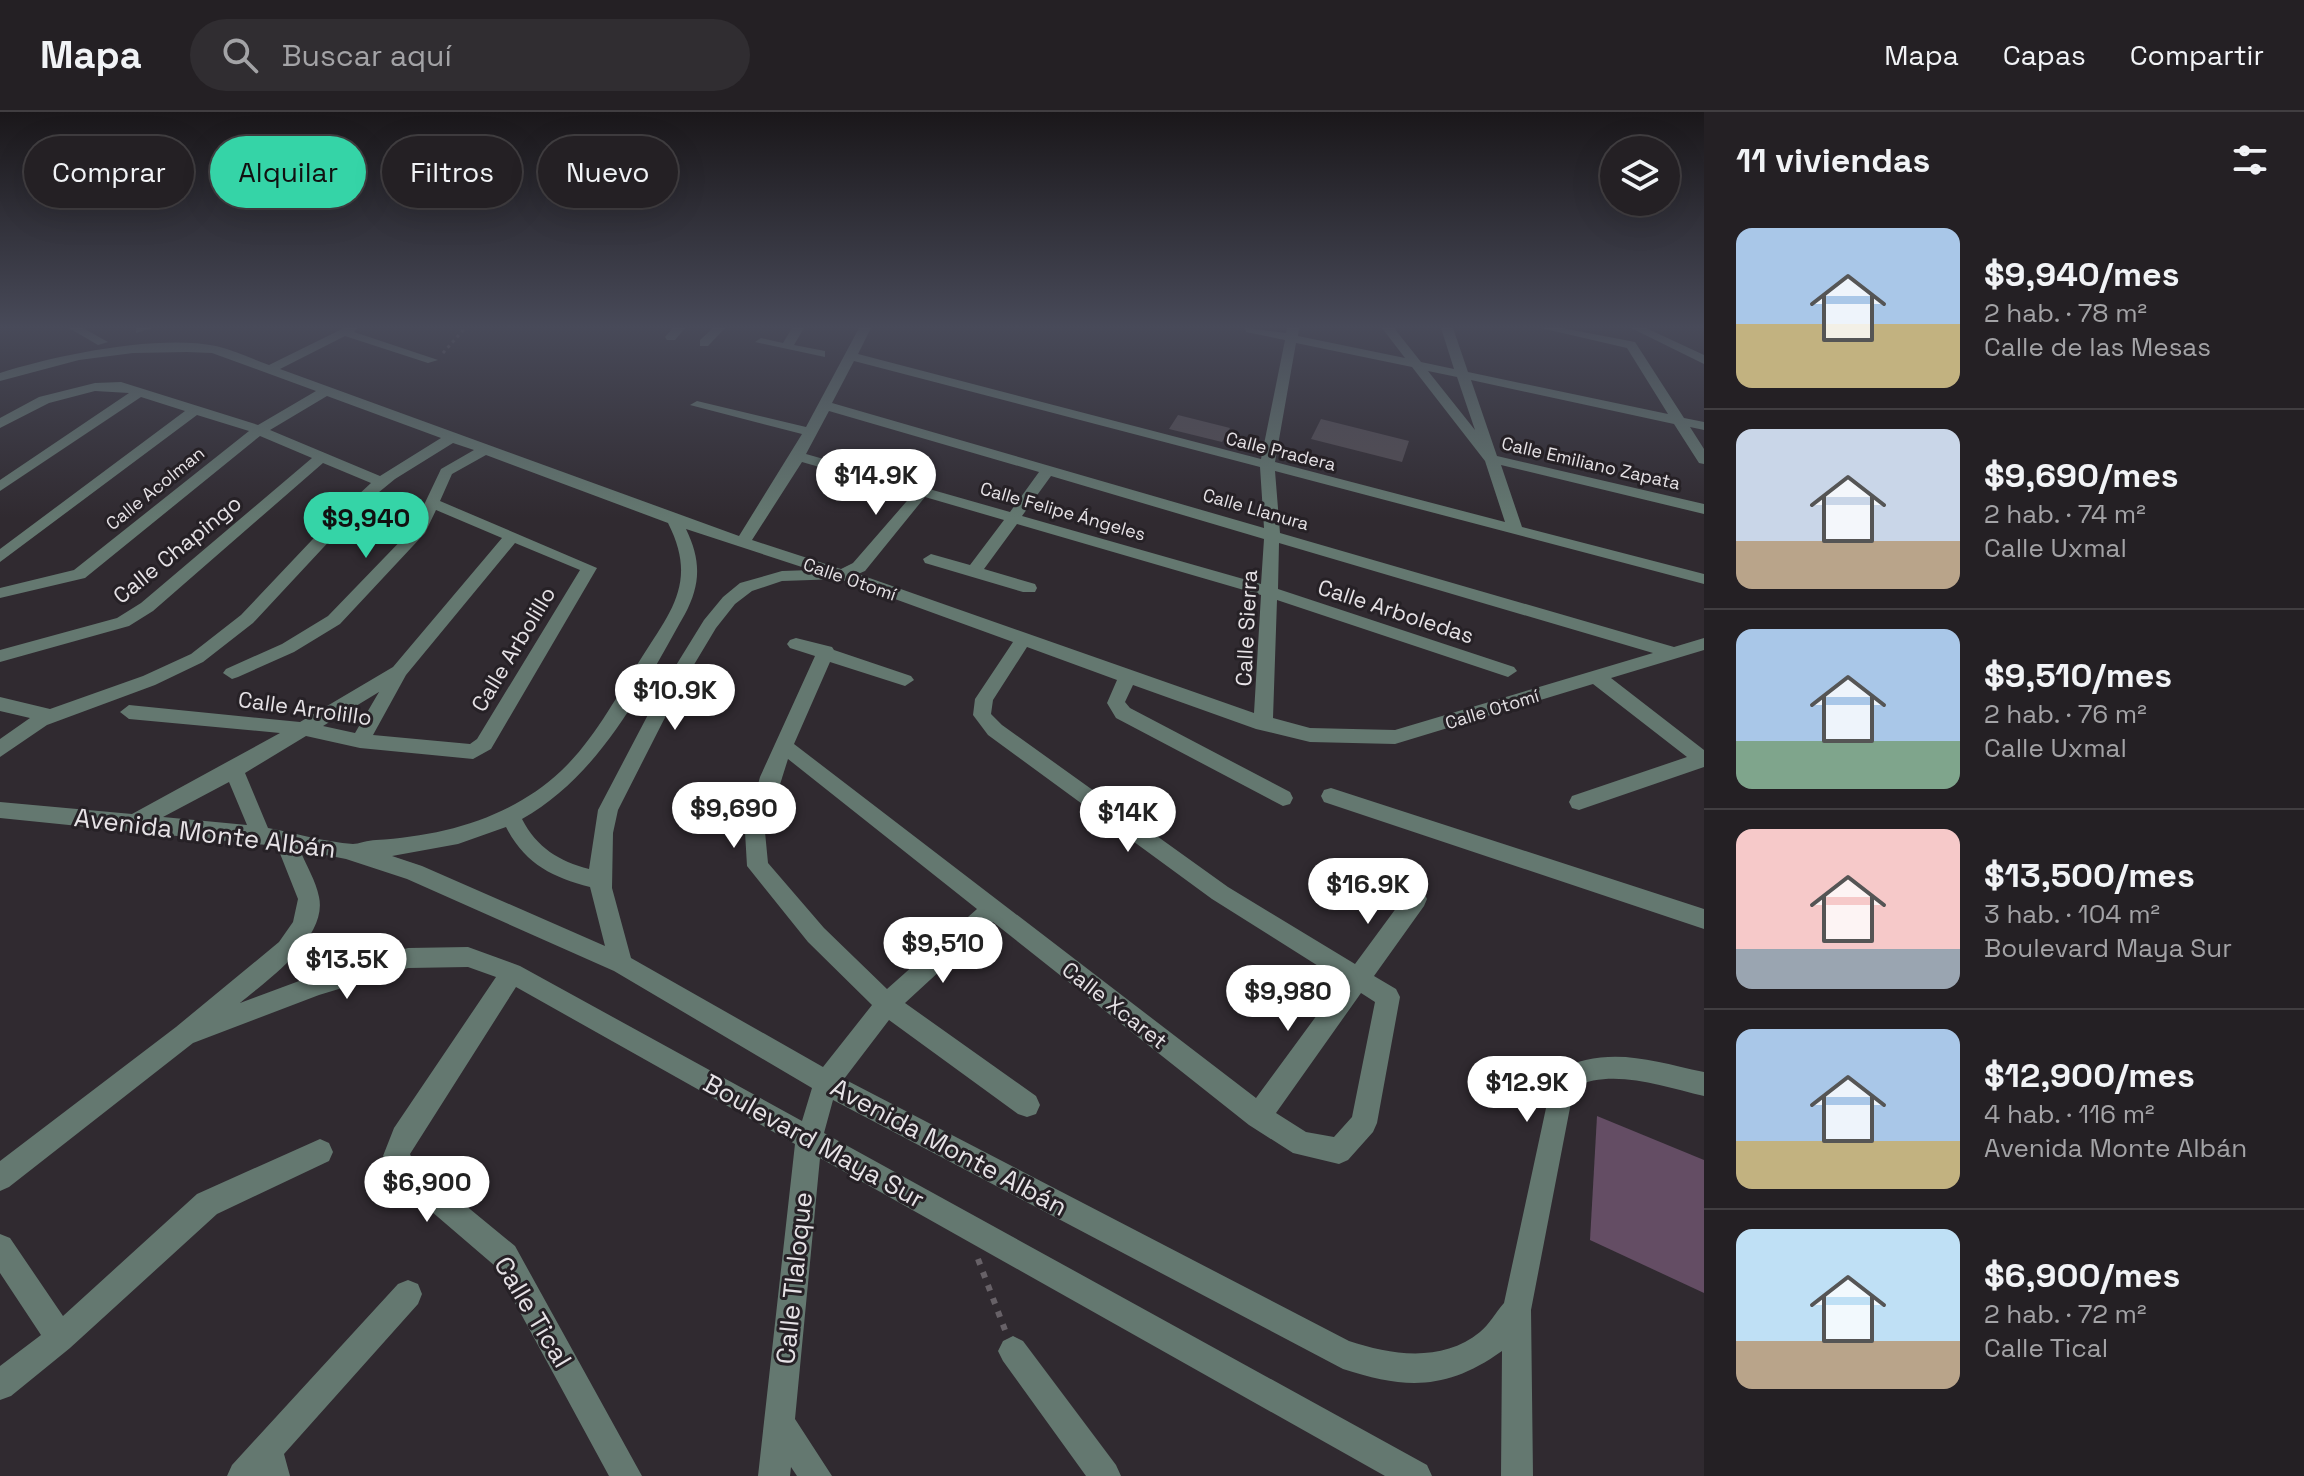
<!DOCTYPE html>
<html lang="es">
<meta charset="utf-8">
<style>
body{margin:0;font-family:"Space Grotesk",sans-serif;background:#302d31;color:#f1f3f6;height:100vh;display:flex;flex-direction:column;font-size:30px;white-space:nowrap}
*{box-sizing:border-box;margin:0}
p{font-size:26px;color:#a3a3a6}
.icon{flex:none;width:44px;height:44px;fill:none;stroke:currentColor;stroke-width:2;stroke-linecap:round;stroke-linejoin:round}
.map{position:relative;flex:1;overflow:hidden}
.details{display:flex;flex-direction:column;background:#242024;width:600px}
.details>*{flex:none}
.guide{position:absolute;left:24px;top:24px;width:760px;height:72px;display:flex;gap:16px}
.buttons{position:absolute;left:1600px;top:24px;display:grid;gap:16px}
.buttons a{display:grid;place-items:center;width:80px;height:80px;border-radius:50%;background:#242024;box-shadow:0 8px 32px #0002,0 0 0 2px #413e41;font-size:40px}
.price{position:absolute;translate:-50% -68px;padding:0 18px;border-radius:28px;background:#fff;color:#222;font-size:26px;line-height:52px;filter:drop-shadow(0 2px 4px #0008)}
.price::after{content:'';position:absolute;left:50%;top:48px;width:24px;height:18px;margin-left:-12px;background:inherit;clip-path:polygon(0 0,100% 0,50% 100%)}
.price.selected{background:#35d4a7;color:#111}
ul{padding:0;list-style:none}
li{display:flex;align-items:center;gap:24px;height:200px;padding:0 32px}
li+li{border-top:2px solid #413e41}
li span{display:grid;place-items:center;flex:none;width:224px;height:160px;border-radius:16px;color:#555}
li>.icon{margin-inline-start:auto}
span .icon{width:96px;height:96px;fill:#fffc;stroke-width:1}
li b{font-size:34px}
h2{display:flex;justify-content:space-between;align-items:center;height:96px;padding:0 32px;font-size:34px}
.chip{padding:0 28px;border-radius:36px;background:#242024;box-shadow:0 8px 32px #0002,0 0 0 2px #413e41;font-size:28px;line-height:72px}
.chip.selected{background:#35d4a7;color:#111}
header{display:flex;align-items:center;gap:48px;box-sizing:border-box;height:112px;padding:0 40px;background:#242024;border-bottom:2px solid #413e41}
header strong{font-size:38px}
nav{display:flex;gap:44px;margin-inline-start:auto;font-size:28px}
.search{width:560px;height:72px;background:#302d31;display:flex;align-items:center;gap:20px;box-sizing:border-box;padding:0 28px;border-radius:44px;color:#a3a3a6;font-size:30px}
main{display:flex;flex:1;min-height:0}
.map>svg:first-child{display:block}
.green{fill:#644d64}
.building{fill:#534d53}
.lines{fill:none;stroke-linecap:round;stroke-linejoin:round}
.path-far1{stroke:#676167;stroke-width:3;stroke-dasharray:3 4;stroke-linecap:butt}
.path{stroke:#676167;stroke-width:6;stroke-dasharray:6 8;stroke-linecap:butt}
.minor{fill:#647870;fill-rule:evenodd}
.labels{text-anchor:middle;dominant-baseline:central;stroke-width:6;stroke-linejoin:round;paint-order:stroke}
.far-street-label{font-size:18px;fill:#e6e2e6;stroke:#262126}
.street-label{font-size:22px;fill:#e6e2e6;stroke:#262126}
.near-street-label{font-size:26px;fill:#e6e2e6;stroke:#262126}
</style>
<header>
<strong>Mapa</strong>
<div class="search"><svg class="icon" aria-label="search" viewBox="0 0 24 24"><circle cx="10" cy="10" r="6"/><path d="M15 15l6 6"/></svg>Buscar aquí</div>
<nav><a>Mapa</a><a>Capas</a><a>Compartir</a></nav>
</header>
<main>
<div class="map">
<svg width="1704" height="1364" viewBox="0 0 1704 1364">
<rect width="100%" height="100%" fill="#302a30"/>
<!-- green -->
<path class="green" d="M 1597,1004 L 1704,1048 L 1704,1181 L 1590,1128 Z"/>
<!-- building -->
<path class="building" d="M 1178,303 L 1230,316 L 1222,330 L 1169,317 Z
M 1321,307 L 1409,329 L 1402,350 L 1311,327 Z"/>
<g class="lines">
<!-- path-far1 -->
<path class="path-far1" d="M 443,241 L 465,216"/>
<!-- path -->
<path class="path" d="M 978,1147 L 1005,1218"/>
<!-- minor -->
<path class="minor" d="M 69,216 L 83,216 L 108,230 L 98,233 Z
M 136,216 L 152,216 L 136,221 Z
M 344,216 L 358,216 L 354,220 L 438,248 L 428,251 L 345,224 L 280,257 L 739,424 L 802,322 L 690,293 L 697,289 L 806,315 L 859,216 L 871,216 L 858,242 L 1261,347 L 1285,228 L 1246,220 L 1245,216 L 1286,221 L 1287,216 L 1299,216 L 1298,224 L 1405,246 L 1382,216 L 1394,216 L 1421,250 L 1454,257 L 1441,216 L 1453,216 L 1468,260 L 1668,302 L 1627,236 L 1541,216 L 1562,216 L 1635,230 L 1684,306 L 1704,310 L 1704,318 L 1690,315 L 1704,337 L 1704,352 L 1699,351 L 1674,312 L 1471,268 L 1497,344 L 1704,392 L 1704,402 L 1501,353 L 1522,415 L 1704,462 L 1704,472 L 1275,359 L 1280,421 L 1674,535 L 1704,526 L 1704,538 L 1611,566 L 1704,638 L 1704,655 L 1579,698 L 1572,696 L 1569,690 L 1572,684 L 1687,645 L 1593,572 L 1395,632 L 1310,630 L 1256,617 L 1133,573 L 1125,590 L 1130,596 L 1290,680 L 1293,686 L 1290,692 L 1283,694 L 1116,606 L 1107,591 L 1117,568 L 1027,535 L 993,588 L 991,602 L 1002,613 L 1228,775 L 1355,852 L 1408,780 L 1416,778 L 1424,780 L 1427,787 L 1424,794 L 1374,864 L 1396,877 L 1400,885 L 1377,1011 L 1373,1020 L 1348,1048 L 1339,1052 L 1293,1041 L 1249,1013 L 993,810 L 905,891 L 1036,984 L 1040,993 L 1036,1002 L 1027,1005 L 1018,1002 L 889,908 L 844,967 L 1349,1229 C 1391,1243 1442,1251 1480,1220 C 1489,1213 1496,1200 1504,1191 L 1554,959 C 1609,933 1648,948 1704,960 L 1704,984 C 1663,975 1614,956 1574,975 L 1531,1198 L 1533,1364 L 1501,1364 L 1502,1239 C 1446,1279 1405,1277 1343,1257 L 833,988 L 824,1021 L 1427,1353 L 1432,1364 L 1385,1364 L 820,1046 L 795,1307 L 832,1364 L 797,1364 L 791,1355 L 790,1364 L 758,1364 L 795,1032 L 516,875 L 410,1042 L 414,1051 L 515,1134 L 642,1364 L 609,1364 L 495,1154 L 396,1069 L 383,1044 L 394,1016 L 496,865 L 468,855 L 408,856 L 319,883 L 193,931 L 9,1075 L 0,1079 L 0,1049 L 176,915 L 279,830 L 293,810 L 298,787 L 277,734 L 0,706 L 0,690 L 132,702 L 280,621 L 129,607 L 120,600 L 129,593 L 300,610 L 393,555 L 502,426 L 436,398 L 425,421 L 340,512 L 294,540 L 238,565 L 232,567 L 223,561 L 226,557 L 282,532 L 328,504 L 413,416 L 441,357 L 474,338 L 453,331 L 395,367 L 362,394 L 253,511 L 203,550 L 155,573 L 47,613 L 0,645 L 0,627 L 30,606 L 0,599 L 0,585 L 50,597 L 143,564 L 191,542 L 241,503 L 329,410 L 371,371 L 323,351 L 153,499 L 129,514 L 0,550 L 0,538 L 117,506 L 141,491 L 312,346 L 260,324 L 85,466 L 0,486 L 0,476 L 74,458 L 249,319 L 197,303 L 0,450 L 0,437 L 185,299 L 141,285 L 0,379 L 0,368 L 129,281 L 95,279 L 49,291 L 0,316 L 0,306 L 39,285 L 95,271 L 121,270 L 258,313 L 316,279 L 212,241 L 187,240 L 133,241 L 79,248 L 0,269 L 0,261 C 56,243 158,222 216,234 C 234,238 252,247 269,253 ZM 1296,231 L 1412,255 L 1485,349 L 1505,410 L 1275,350 ZM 854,249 L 1260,355 L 1264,416 L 832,291 ZM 1428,259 L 1457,265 L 1475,318 ZM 327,284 L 441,326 L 380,364 L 270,318 ZM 829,299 L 1039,360 L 1010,400 L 806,342 ZM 486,343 L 668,411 C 697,468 673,497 642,545 C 617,583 595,627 561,659 C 511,706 443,724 376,728 C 368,728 358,732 353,732 C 325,730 295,721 268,716 L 245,661 L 306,624 L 360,636 L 473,647 L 491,637 L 597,456 L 440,389 L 452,362 ZM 802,350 L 913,382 L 853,451 L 841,457 L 752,428 ZM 1051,364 L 1264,427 L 1261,472 L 1022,404 ZM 925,385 L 1004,408 L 970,453 L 931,442 L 923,447 L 925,451 L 1023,480 L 1035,480 L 1037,476 L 1035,472 L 984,457 L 1017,412 L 1261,483 L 1254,601 L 858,462 L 865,459 ZM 686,417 L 811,458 L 782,459 L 740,471 L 723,485 L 704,508 L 662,576 L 598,698 L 589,757 C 559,749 537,736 522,707 C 600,663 642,578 685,502 C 701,472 701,448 686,417 ZM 515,431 L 580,458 L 477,627 L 470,632 L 373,623 L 406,563 ZM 1279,431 L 1653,541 L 1395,618 L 1310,616 L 1273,606 L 1277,488 L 1508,565 L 1517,559 L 1514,555 L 1278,477 ZM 840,467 L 1013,530 L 975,587 L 973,603 L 988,623 L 1212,787 L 1342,869 L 1256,986 L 794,632 L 830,550 L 905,574 L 914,568 L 911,564 L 834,538 L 832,535 L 796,526 L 790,528 L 787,532 L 790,536 L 815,544 L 760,665 L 745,720 L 747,754 L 808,830 L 872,893 L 823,955 L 631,846 L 612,776 L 613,721 L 618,698 L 680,576 L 716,516 L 735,492 L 752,479 L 782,469 ZM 379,580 L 355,621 L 323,614 ZM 788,647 L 977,797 L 887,877 L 824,816 L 768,751 L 765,720 ZM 229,670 L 247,713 L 163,705 ZM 506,715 C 525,752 552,765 590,775 L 605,834 L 422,754 L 392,744 L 458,732 ZM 300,738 L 346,747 L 407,767 L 614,859 L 812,976 L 802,1009 L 520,854 L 468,835 L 408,836 L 318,862 L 240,891 C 266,869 328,826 319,785 C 316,769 306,753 300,738 ZM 1361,881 L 1375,890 L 1352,1005 L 1334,1025 L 1306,1020 L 1276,1001 Z
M 673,216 L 685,216 L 675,228 L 667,228 L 665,225 Z
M 713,216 L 725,216 L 708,234 L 700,234 L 700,228 Z
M 792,216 L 804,216 L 794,233 L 825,239 L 825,245 L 755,230 L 761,226 L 783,231 Z
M 1631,216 L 1646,216 L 1704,243 L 1704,252 Z
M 1331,676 L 1704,797 L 1704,817 L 1324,690 L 1321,684 L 1324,678 Z
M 320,1027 L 329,1031 L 333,1040 L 329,1049 L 217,1102 L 70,1236 L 11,1284 L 0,1288 L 0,1254 L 41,1223 L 0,1161 L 0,1122 L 10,1126 L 63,1204 L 197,1082 Z
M 408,1168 L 418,1172 L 422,1182 L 418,1192 L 284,1342 L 290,1364 L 227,1364 L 232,1353 L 398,1172 Z
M 1013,1224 L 1023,1229 L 1116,1353 L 1121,1364 L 1086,1364 L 1003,1249 L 998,1239 L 1003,1229 Z"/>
</g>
<!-- sky -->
<linearGradient id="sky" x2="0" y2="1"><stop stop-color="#1a171a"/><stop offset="0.53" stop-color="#484a59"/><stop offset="1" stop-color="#484a59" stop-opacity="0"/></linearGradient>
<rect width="1704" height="406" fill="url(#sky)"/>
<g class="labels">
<!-- far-street labels -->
<g class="far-street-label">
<text transform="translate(1281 339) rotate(14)">Calle Pradera</text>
<text transform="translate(1591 351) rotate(13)">Calle Emiliano Zapata</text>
<text transform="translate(155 376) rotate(-39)">Calle Acolman</text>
<text transform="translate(1256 397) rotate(16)">Calle Llanura</text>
<text transform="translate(1063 399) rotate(16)">Calle Felipe Ángeles</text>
<text transform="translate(850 467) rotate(19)">Calle Otomí</text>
<text transform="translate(1492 597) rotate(-17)">Calle Otomí</text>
</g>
<!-- street labels -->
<g class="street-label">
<text transform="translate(177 437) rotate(-39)">Calle Chapingo</text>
<text transform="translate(1396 499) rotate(18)">Calle Arboledas</text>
<text transform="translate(1246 516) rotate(-87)">Calle Sierra</text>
<text transform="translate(513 537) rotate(-59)">Calle Arbolillo</text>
<text transform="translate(305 596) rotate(8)">Calle Arrolillo</text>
<text transform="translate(1115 893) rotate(38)">Calle Xcaret</text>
</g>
<!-- near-street labels -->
<g class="near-street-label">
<text transform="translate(205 721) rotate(7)">Avenida Monte Albán</text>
<text transform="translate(814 1029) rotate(29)">Boulevard Maya Sur</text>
<text transform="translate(949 1035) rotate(28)">Avenida Monte Albán</text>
<text transform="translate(794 1166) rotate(-84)">Calle Tlaloque</text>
<text transform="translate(533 1200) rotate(59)">Calle Tical</text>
</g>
</g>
</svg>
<div class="buttons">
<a><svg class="icon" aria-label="layers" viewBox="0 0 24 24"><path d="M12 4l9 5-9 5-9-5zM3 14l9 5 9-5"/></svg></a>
</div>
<b class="price" style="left:876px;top:405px">$14.9K</b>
<b class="price selected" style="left:366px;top:448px">$9,940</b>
<b class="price" style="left:675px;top:620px">$10.9K</b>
<b class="price" style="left:734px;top:738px">$9,690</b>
<b class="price" style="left:1128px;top:742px">$14K</b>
<b class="price" style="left:1368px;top:814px">$16.9K</b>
<b class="price" style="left:943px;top:873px">$9,510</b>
<b class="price" style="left:347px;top:889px">$13.5K</b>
<b class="price" style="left:1288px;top:921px">$9,980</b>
<b class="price" style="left:1527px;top:1012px">$12.9K</b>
<b class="price" style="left:427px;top:1112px">$6,900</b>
<div class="guide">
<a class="chip">Comprar</a>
<a class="chip selected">Alquilar</a>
<a class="chip">Filtros</a>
<a class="chip">Nuevo</a>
</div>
</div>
<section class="details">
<h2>11 viviendas<svg class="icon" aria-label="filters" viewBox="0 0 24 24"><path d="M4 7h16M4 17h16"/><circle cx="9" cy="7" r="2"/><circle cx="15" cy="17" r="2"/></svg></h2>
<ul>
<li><span style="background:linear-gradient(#a9c7e8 60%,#c2b280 0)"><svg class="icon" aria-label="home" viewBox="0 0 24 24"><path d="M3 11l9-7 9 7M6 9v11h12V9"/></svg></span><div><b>$9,940/mes</b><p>2 hab. · 78 m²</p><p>Calle de las Mesas</p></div></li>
<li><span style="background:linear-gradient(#c9d6e8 70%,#b9a48a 0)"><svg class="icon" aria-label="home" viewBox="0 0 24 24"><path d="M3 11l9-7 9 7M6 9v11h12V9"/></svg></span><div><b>$9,690/mes</b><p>2 hab. · 74 m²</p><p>Calle Uxmal</p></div></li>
<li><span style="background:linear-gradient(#a9c7e8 70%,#7fa58c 0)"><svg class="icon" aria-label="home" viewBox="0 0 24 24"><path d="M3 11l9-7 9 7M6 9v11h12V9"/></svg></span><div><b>$9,510/mes</b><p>2 hab. · 76 m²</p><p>Calle Uxmal</p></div></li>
<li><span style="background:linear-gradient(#f6c9c9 75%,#9aa5b1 0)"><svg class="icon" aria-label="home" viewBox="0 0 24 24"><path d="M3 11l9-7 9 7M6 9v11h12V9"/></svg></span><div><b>$13,500/mes</b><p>3 hab. · 104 m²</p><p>Boulevard Maya Sur</p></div></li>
<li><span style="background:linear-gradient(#a9c7e8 70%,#c2b280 0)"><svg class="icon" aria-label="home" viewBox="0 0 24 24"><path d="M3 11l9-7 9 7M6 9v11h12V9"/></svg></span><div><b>$12,900/mes</b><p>4 hab. · 116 m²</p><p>Avenida Monte Albán</p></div></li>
<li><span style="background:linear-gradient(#bfe0f5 70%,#b9a48a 0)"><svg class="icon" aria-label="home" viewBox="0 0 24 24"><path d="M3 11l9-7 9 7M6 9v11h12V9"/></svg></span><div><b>$6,900/mes</b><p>2 hab. · 72 m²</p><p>Calle Tical</p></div></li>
</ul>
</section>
</main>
